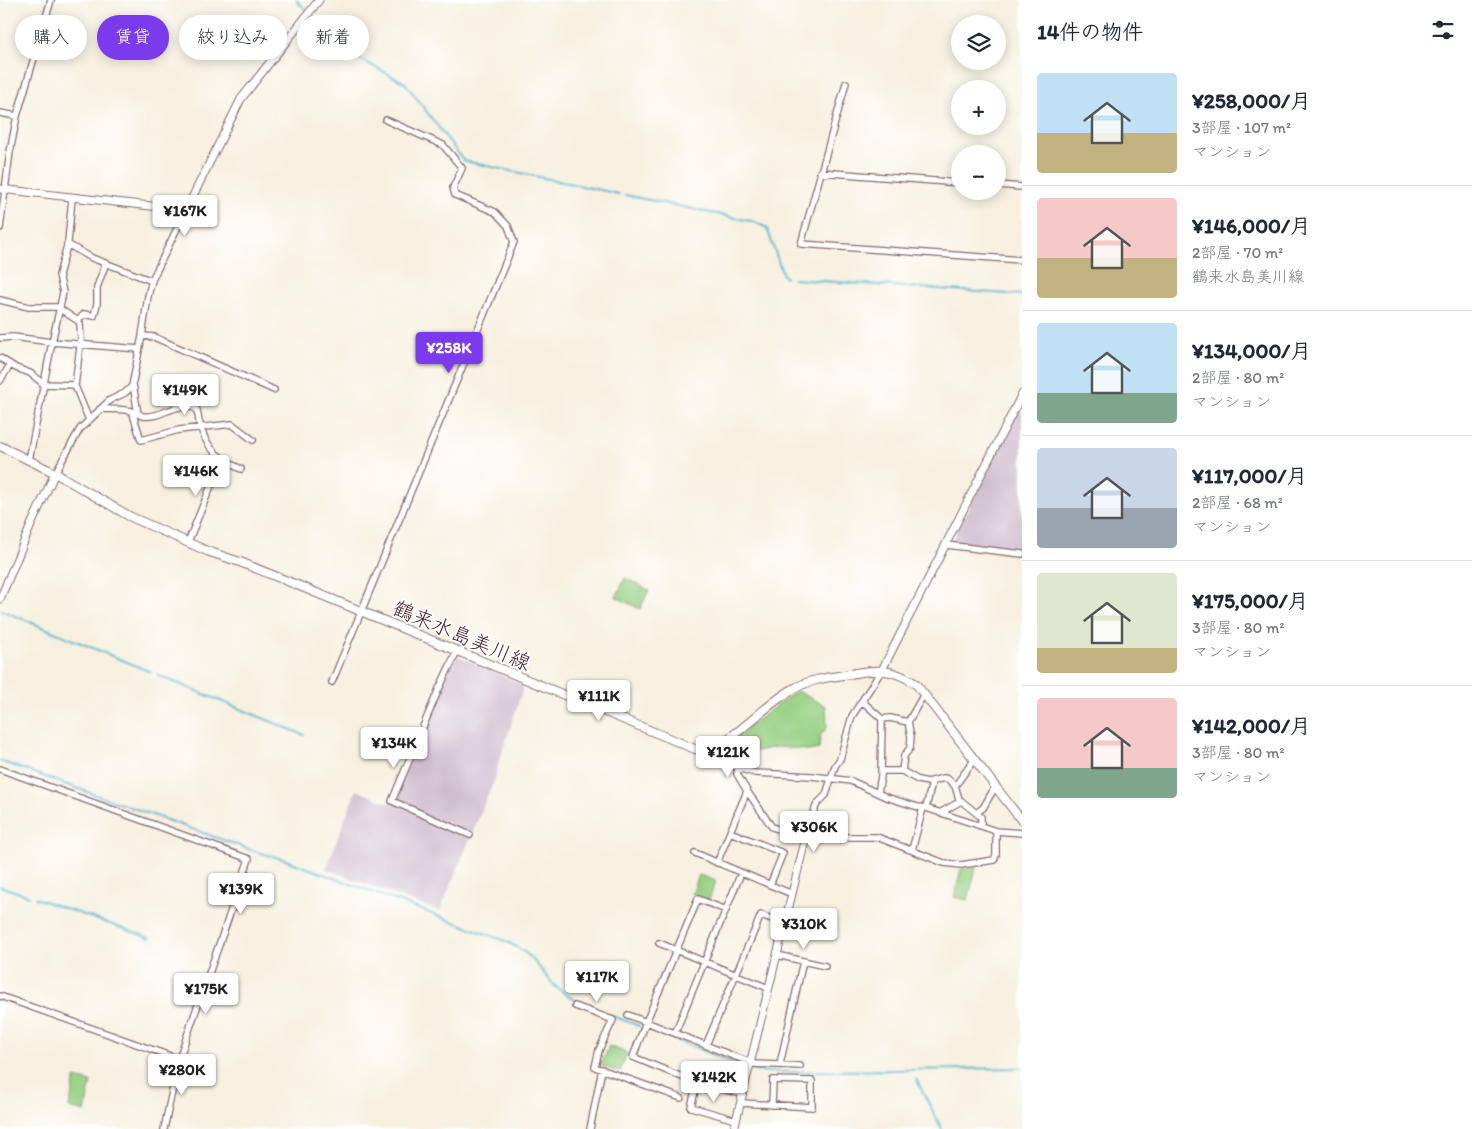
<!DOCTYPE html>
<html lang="ja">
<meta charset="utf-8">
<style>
body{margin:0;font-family:Itim,"Klee One",sans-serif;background:#f2f2f3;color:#1f2937;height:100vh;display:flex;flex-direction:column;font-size:19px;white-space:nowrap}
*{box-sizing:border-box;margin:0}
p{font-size:16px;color:#747a83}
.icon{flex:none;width:28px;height:28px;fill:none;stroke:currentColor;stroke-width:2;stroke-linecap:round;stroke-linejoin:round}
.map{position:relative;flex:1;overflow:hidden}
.details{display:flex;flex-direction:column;background:#fff;width:450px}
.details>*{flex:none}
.banner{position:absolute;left:15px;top:15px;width:475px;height:45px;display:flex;gap:10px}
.fabs{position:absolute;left:951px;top:15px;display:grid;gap:10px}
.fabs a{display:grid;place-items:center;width:55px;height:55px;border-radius:50%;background:#fff;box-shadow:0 2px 12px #0003;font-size:25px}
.price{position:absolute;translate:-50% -42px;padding:0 11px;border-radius:5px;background:#fff;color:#222;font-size:16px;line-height:32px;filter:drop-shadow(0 1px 2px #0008)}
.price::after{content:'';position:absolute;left:50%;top:30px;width:15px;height:11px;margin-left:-8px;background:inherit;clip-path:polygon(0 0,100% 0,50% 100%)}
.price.current{background:#7c3aed;color:#fff}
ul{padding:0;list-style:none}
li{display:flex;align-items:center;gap:15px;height:125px;padding:0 15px}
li+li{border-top:1px solid #e0e1e3}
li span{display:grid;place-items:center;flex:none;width:140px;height:100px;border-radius:5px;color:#555}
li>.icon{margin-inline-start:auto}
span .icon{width:60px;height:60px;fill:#fffc;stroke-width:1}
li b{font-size:21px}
h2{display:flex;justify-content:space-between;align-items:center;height:60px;padding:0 15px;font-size:21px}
.chip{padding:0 18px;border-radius:22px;background:#fff;box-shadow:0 2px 12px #0003;font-size:18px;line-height:45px}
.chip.current{background:#7c3aed;color:#fff}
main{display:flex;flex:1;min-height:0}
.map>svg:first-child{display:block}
.industrial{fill:#cfbdcf}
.green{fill:#97d083;stroke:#707857}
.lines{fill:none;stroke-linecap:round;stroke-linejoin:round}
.stream{stroke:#4cb3ca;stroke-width:2}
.minor-casing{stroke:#87686a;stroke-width:8}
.tertiary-casing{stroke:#87686a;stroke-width:9}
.secondary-casing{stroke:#87686a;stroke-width:10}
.minor{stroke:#fff;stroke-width:5.5}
.tertiary{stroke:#fff;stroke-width:7}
.secondary{stroke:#fff;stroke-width:8}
.labels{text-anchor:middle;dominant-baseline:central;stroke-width:4;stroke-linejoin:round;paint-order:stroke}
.street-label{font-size:21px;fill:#4a1f2b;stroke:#fff}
</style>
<main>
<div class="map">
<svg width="1022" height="1129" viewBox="0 0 1022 1129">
<rect width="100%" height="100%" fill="#fff"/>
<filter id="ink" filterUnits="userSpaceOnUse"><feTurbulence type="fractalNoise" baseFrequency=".02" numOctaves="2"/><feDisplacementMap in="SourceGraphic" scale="10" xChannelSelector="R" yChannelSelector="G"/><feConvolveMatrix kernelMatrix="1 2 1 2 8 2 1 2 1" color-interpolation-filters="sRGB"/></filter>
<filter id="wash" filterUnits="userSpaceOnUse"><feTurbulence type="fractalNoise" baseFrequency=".0096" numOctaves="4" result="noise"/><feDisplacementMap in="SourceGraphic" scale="20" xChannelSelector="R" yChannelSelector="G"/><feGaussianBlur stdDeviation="1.12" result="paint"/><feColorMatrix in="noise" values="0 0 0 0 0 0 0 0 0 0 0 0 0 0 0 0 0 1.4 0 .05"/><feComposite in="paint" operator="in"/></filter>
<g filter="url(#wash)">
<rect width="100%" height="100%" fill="#f7f0e0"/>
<!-- industrial -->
<path class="industrial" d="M 1018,410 L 1022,412 L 1022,551 L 951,543 Z
M 456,655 L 524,685 L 496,771 L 496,776 L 440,911 L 405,899 L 326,869 L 356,790 L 391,804 Z"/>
<!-- green -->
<path class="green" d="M 625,578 L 649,590 L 640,609 L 616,597 Z
M 797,691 L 826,706 L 827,728 L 820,736 L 819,749 L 808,751 L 802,749 L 776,747 L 748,753 L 728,744 L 778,704 Z
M 976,868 L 968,900 L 954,897 L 961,869 Z
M 699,875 L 716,881 L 709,900 L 692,894 Z
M 609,1046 L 627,1053 L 620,1072 L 601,1066 Z
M 75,1078 L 91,1082 L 85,1112 L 69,1108 Z"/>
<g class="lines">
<!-- stream -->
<path class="stream" d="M 296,0 L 306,10
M 312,17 L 343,50 L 405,83 L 464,161 L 619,194
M 625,195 L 755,222 L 767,228 L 783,275 L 786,278
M 793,279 L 1022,295
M 1,610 L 151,672
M 157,675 L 304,735
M 0,761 L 257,852 L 283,859 L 503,940 C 514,945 524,950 532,959 C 540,967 547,978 555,986 C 577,1006 612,1015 639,1026
M 0,886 L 29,896
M 35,898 L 150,938
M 648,1029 L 755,1071 L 772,1072 L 1022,1068
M 916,1079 L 942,1129"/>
</g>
</g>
<g filter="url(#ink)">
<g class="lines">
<defs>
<path id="minor" d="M 846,83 L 801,244 L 1022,260
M 0,113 L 17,116
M 820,172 L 960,183
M 998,185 L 1022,187
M 0,228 L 10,152 L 17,116 L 51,0
M 67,244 L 92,258 L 152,281
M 0,300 L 29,307 L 60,307 L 52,342 L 29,460
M 60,307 L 63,292 L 59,275 L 68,242 L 72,198
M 60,309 L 78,321 L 80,324 L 81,339 L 75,386 L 89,420
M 78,321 L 84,314 L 94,316 L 97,304 L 97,287 L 106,263
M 142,336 L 154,337 L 274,390
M 0,338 L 13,337 L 52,342 L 139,349
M 0,358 L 16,368 L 30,373 L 44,384 L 75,385
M 0,381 L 10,365
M 133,384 L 138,414
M 100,409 C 111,409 122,409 132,411 C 135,412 139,415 143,416 C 164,418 172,402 195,408 L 197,410 C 201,441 213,457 241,469
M 132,411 L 141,440 L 179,430 L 232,424 L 253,440
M 55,473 L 80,429 L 110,400 L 125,393 L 132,386 L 142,336 L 148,296 L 152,280 L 186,210
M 188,542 L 222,459
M 946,545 L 1022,554
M 457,651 L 438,691 L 392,801 L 470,835
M 332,682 L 514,242 L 508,226 L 495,212 L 455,195 L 453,188 L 462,168 L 443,145 L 386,120
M 862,701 L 882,719 L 881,776 L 878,793
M 882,719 L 890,718 L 908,722 L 924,694
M 708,749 L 711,756 L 738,768 L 755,773 L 812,776 L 851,781 L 886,797 L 918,807 L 926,808 L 996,831 L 1022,833
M 738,768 L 737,774 L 747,791 L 772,827 L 801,837 L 877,837 L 944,863 L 961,865 L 994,860 L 996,855 L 996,831
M 0,769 L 249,859 L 179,1059 L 164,1129
M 881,771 L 902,771 L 918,780 L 928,782 L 944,778 L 948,779 L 955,786 L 959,799 L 981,817 L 981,826
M 902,771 L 904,756 L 910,748 L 911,737 L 908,722
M 955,786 L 974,760
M 926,808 L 932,782
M 940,813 L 961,801
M 976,813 L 983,808 L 995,787
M 730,832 L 783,853 L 770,885
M 806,837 L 811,818 L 817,804 L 826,795 L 835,766 L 840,759 L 852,716 L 882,670
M 912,850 L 923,808
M 695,853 L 792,894
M 717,863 L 747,791
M 726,910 L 698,899 L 646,1022 L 633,1057 L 697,1083 L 743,1094
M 659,943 L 768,988
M 777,955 L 825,966
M 0,996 L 179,1059
M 575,1006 L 613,1020 L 599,1050 L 595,1067 L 681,1098
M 628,1015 L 754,1064 L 800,1066
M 675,1033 L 741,873
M 706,1045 L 761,915 L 785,924
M 780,1064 L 803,961
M 697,1083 L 691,1107 L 736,1120
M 741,1103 L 812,1107 L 812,1081 L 773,1080 L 772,1105
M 590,1129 L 602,1069"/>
<path id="tertiary" d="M 0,189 L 186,210 L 241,99 L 319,0
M 0,599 L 31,525 L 55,473
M 882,670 L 1022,394
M 734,1129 L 806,837"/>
<path id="secondary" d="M 0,446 L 55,473 L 129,516 L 207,551 L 240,562 L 307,589 L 695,749 C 701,751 707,750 713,748 C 743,733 765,704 795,688 C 811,679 832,677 850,674 C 878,669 892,668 916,684 L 1022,821"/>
</defs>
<!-- minor casing -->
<use href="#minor" class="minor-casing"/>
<!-- tertiary casing -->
<use href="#tertiary" class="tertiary-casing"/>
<!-- secondary casing -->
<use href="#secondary" class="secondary-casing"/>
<!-- minor -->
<use href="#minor" class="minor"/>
<!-- tertiary -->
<use href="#tertiary" class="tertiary"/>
<!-- secondary -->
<use href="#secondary" class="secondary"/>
</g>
</g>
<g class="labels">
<!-- street labels -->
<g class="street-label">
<text transform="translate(462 635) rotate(23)">鶴来水島美川線</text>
</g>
</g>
</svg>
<div class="fabs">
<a><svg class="icon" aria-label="layers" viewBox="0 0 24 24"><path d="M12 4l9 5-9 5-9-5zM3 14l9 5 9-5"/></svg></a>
<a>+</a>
<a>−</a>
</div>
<b class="price" style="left:185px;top:237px">¥167K</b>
<b class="price current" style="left:449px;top:374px">¥258K</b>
<b class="price" style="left:185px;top:416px">¥149K</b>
<b class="price" style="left:196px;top:497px">¥146K</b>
<b class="price" style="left:599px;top:722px">¥111K</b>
<b class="price" style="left:394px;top:769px">¥134K</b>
<b class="price" style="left:728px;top:778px">¥121K</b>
<b class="price" style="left:814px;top:853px">¥306K</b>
<b class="price" style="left:241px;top:915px">¥139K</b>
<b class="price" style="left:804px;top:950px">¥310K</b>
<b class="price" style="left:597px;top:1003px">¥117K</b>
<b class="price" style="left:206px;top:1015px">¥175K</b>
<b class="price" style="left:182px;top:1096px">¥280K</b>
<b class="price" style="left:714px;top:1103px">¥142K</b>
<div class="banner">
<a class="chip">購入</a>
<a class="chip current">賃貸</a>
<a class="chip">絞り込み</a>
<a class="chip">新着</a>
</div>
</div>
<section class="details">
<h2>14件の物件<svg class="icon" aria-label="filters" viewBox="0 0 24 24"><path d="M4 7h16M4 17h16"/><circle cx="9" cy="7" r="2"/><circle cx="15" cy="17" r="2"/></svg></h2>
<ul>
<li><span style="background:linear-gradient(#bfe0f5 60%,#c2b280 0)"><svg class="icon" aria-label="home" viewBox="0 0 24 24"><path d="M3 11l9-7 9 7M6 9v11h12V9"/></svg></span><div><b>¥258,000/月</b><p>3部屋 · 107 m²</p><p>マンション</p></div></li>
<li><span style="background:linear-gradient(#f6c9c9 60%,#c2b280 0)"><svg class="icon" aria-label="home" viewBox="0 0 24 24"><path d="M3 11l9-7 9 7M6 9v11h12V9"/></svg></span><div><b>¥146,000/月</b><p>2部屋 · 70 m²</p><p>鶴来水島美川線</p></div></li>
<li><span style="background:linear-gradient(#bfe0f5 70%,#7fa58c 0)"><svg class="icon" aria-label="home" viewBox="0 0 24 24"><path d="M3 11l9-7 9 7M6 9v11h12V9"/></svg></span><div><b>¥134,000/月</b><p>2部屋 · 80 m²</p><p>マンション</p></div></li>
<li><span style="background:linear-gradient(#c9d6e8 60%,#9aa5b1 0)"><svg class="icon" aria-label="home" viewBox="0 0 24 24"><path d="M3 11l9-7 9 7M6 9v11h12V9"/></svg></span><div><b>¥117,000/月</b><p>2部屋 · 68 m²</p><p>マンション</p></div></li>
<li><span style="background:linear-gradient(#dfe7d0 75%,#c2b280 0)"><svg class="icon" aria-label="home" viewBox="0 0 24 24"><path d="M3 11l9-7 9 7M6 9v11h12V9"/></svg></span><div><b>¥175,000/月</b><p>3部屋 · 80 m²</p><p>マンション</p></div></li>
<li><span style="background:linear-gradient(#f6c9c9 70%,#7fa58c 0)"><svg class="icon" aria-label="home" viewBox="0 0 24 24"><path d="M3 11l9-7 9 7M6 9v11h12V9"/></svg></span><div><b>¥142,000/月</b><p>3部屋 · 80 m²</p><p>マンション</p></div></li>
</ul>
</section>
</main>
